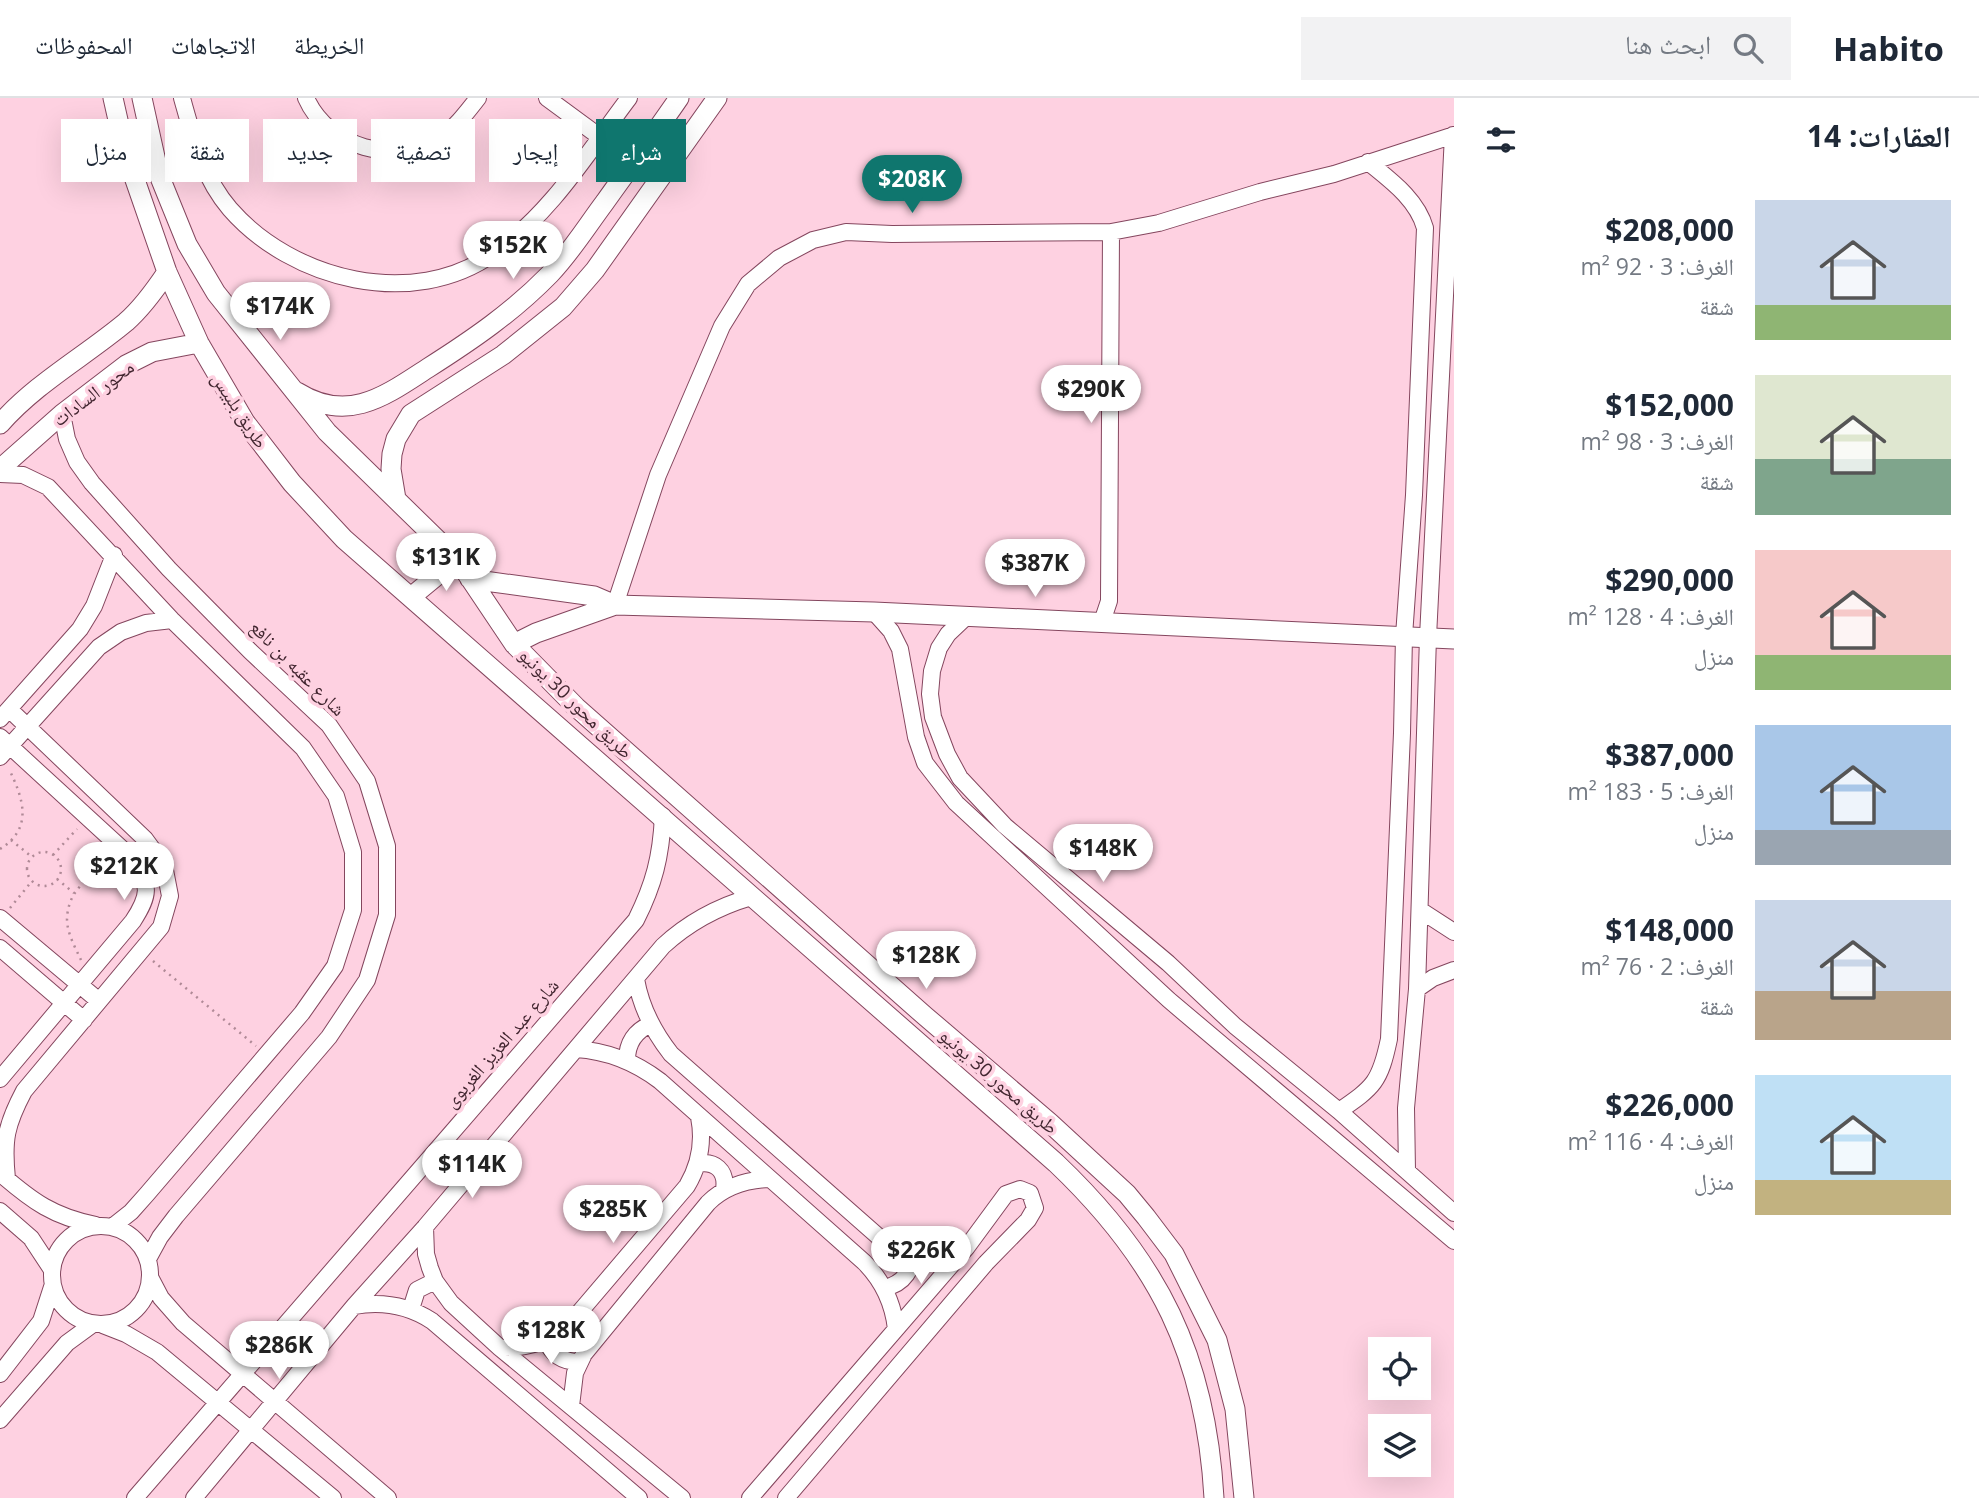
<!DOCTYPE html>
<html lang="ar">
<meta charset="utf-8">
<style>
body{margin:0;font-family:"Open Sans","Noto Naskh Arabic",sans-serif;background:#f2f2f3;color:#1f2937;direction:rtl;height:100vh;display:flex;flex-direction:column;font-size:26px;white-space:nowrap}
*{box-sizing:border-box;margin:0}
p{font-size:23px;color:#747a83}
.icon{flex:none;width:38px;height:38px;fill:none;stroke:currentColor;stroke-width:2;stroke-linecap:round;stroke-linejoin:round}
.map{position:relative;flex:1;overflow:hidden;direction:ltr}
.drawer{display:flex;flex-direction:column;background:#fff;width:525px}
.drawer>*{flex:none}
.guide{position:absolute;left:21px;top:21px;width:665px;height:63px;direction:rtl;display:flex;gap:14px}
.buttons{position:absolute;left:1368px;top:1239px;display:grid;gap:14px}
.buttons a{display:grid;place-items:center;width:63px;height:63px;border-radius:0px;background:#fff;box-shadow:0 7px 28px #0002;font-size:35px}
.price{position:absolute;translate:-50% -60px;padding:0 16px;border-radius:24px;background:#fff;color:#222;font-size:23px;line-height:46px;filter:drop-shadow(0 2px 4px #0008)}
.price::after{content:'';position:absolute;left:50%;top:42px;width:21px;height:16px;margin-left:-10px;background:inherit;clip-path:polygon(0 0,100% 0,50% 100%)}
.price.selected{background:#0f766e;color:#fff}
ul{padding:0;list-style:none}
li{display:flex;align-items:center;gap:21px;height:175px;padding:0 28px}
li span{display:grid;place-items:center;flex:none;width:196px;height:140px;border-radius:0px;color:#555}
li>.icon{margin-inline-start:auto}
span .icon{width:84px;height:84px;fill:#fffc;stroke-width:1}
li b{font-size:30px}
h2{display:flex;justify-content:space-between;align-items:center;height:84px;padding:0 28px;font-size:30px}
.chip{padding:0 24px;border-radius:0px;background:#fff;box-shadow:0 7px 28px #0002;font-size:24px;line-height:63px}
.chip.selected{background:#0f766e;color:#fff}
header{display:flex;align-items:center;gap:42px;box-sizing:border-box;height:98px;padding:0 35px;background:#fff;border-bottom:2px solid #e0e1e3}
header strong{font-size:33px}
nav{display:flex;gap:38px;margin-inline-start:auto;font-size:24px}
.search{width:490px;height:63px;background:#f2f2f3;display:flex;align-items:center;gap:18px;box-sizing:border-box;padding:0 24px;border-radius:0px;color:#747a83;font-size:26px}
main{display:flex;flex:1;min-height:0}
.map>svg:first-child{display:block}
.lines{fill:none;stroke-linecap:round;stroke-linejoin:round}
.minor-casing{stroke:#84465e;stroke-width:18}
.tertiary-casing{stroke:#84465e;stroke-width:21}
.path{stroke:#b08a97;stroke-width:2.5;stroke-dasharray:2 5;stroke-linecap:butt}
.minor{stroke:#fff;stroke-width:16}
.tertiary{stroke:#fff;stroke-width:19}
.labels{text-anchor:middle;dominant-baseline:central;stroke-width:7;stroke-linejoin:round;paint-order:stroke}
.street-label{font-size:19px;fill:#422630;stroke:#fed1e1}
</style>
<header>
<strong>Habito</strong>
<div class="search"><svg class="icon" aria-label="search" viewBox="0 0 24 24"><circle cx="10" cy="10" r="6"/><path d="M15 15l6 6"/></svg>ابحث هنا</div>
<nav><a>الخريطة</a><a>الاتجاهات</a><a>المحفوظات</a></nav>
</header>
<main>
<section class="drawer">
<h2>العقارات: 14<svg class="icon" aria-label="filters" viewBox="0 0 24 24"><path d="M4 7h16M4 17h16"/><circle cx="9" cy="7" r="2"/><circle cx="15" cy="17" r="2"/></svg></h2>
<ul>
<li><span style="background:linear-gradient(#c9d6e8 75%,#8fb573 0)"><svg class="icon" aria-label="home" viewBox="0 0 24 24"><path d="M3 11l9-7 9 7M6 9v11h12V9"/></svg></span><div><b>$208,000</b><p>الغرف: 3 · 92 m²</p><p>شقة</p></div></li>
<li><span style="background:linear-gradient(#dfe7d0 60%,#7fa58c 0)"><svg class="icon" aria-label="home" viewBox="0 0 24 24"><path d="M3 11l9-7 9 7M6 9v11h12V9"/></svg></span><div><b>$152,000</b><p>الغرف: 3 · 98 m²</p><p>شقة</p></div></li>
<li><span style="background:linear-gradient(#f6c9c9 75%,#8fb573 0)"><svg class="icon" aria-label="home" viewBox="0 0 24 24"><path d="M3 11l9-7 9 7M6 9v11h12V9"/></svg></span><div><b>$290,000</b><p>الغرف: 4 · 128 m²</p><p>منزل</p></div></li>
<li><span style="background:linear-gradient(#a9c7e8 75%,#9aa5b1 0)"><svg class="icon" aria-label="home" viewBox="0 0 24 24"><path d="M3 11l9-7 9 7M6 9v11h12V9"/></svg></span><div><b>$387,000</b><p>الغرف: 5 · 183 m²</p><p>منزل</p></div></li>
<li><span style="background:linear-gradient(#c9d6e8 65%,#b9a48a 0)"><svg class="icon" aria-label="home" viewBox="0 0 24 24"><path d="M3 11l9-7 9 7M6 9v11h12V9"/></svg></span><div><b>$148,000</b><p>الغرف: 2 · 76 m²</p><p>شقة</p></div></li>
<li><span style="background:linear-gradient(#bfe0f5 75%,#c2b280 0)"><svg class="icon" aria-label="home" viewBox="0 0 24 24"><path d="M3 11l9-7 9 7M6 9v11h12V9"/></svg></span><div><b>$226,000</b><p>الغرف: 4 · 116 m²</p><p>منزل</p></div></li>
</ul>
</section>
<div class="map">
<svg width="1454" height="1400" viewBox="0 0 1454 1400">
<rect width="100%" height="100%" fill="#fed1e1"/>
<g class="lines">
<defs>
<path id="minor" d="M 182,0 C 193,39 203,80 230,111 C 292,182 413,213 494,155 C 551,116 588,54 629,0
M 306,0 C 328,50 395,68 441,39 C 456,29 467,14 478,0
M 547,0 L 600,39
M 62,316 L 67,341 L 77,364 L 92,385 L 169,471 L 250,553 L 329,627 L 367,683 L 387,748 L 387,817 L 367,882 L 329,939 L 176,1118 L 160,1139 L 148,1161
M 0,376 L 23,377 L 48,389 L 172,522 L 303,650 L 336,698 L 353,754 L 353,812 L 335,868 L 302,915 L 147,1096 L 131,1114 L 112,1129
M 615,507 L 658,377 L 722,228 L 748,186 L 779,160 L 813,142 L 846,134 L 892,136 L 1111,134 L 1159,125 L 1260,94 L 1334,76 L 1454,37
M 874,514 L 891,533 L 900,551 L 916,639 L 925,665 L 956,705 L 1169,902 L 1454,1143
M 967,518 L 948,536 L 939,550 L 932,573 L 930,596 L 933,619 L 947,656 L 960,680 L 1005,728 L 1168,865 L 1235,928 L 1339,1013 L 1454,1115
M 1102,524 L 1109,503 L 1111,134
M 0,621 L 80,531 L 94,508 L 114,457
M 0,639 L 134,762 C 150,788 150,797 133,823 L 0,981
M 0,659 L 99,549 L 121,534 L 146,525 L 172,522
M 1420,812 L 1454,834
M 0,820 L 99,903
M 0,850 L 84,922
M 636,881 C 641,910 653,933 671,956 L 880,1140 C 907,1154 937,1156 967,1149
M 1417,891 L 1433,880 L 1454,872
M 576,951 C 608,953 635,964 660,983 L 864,1164 C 883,1183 893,1204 896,1231
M 627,962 C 627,945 635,933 651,926
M 1339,1013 C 1374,989 1380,984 1389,941 L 1402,635 L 1404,538 L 1414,397 L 1425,130 C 1417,101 1390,82 1368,64
M 697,1066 C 715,1062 727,1073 724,1091
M 1407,1073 L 1406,1010 L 1417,891 L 1428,539 L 1453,37
M 1,1076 C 32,1103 54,1119 96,1127
M 7,1081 C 3,1042 6,1027 24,993 L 161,829 L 170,798 L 164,767 L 145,741 L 9,611
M 0,1113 L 31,1140 L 52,1172
M52 1177a49 49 0 1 1 98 0a49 49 0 1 1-98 0Z
M 425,1129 L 426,1156 L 430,1170 L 435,1183 L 451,1205 L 500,1250 L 682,1400
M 151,1181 L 161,1200 L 183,1225 L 388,1400
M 884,1190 C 904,1186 914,1171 912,1151
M 354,1208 C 382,1203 409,1208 432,1223 L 639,1400
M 411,1211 L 417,1192 L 435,1183
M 103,1227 L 126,1236 L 157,1254 L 333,1400
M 546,1242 C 552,1257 563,1264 579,1264
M 500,1250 C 528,1250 552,1244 572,1223 L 687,1088 C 700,1066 704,1044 699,1019
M 0,1276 L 41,1223 L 52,1189
M 571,1308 L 575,1275 L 584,1256 L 708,1105 C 725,1088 746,1082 769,1081
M 0,1322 L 67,1245 L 93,1226
M 135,1400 L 636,822 C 654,786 661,759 663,718
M 194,1400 L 354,1208 L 425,1129 L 663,848 C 689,824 717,809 751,799
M 750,1400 L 967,1149 L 1006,1096 L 1020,1091 L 1030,1095 L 1035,1110 L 1028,1122 L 986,1165 L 786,1400"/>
<path id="tertiary" d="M 113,0 L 125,53 L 167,174 L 199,245 L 245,324 L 292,385 L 344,441 L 1056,1065 C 1159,1163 1206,1258 1214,1400
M 142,0 L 159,77 L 187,146 L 216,195 L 327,334 L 457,461 L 514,546 L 576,609 L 925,918 L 1050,1025 L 1127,1096 L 1146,1119 L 1174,1156 L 1217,1242 L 1235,1311 L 1244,1400
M 297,294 C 348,326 385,298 428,270 C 472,242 513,214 550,176 C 571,154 587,128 605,104 C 630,69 655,35 679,0
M 0,326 C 36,285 84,259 126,224 C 142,210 155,192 167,174
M 0,371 L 62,316 L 126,267 L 152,254 L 199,245
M 396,401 L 391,371 L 392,356 L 396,341 L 411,316 L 503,257 L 563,209 L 595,172 L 717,0
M 470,481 L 594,498 L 615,507 L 874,514 L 1454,541
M 411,499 L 457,461
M 514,546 L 536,535 L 615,507"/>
</defs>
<!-- minor casing -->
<use href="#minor" class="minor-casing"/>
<!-- tertiary casing -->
<use href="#tertiary" class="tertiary-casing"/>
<!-- path -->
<path class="path" d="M 11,742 L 32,759
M 0,751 C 34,730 23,700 9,671
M27 771a17 17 0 1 1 34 0a17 17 0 1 1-34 0Z
M 53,757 L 77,731
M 57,781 L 74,795
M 10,810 L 32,783
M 81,862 C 75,849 67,835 67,821 C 68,790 93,772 121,770
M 153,863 L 256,948"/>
<!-- minor -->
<use href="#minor" class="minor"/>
<!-- tertiary -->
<use href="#tertiary" class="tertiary"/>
</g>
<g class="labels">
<!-- street labels -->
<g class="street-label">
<text transform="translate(93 295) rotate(-37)">محور السادات</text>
<text transform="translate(240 312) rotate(57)">طريق بلبيس</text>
<text transform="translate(298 570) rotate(45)">شارع عقبه بن نافع</text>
<text transform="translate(576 605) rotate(44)">طريق محور 30 يونيو</text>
<text transform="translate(501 945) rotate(-49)">شارع عبد العزيز الغربوى</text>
<text transform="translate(999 983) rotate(41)">طريق محور 30 يونيو</text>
</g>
</g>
</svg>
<div class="buttons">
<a><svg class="icon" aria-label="locate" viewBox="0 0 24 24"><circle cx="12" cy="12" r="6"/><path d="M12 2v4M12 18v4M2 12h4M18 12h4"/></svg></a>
<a><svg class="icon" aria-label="layers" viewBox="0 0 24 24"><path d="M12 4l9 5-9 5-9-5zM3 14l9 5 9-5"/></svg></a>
</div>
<b class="price selected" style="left:912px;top:117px">$208K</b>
<b class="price" style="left:513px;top:183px">$152K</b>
<b class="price" style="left:280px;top:244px">$174K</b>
<b class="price" style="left:1091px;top:327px">$290K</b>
<b class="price" style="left:446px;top:495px">$131K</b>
<b class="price" style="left:1035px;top:501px">$387K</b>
<b class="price" style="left:1103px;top:786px">$148K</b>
<b class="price" style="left:124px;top:804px">$212K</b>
<b class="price" style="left:926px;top:893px">$128K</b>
<b class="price" style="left:472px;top:1102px">$114K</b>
<b class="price" style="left:613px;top:1147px">$285K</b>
<b class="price" style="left:921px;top:1188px">$226K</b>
<b class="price" style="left:551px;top:1268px">$128K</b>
<b class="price" style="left:279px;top:1283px">$286K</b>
<div class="guide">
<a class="chip selected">شراء</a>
<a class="chip">إيجار</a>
<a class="chip">تصفية</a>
<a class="chip">جديد</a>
<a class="chip">شقة</a>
<a class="chip">منزل</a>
</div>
</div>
</main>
